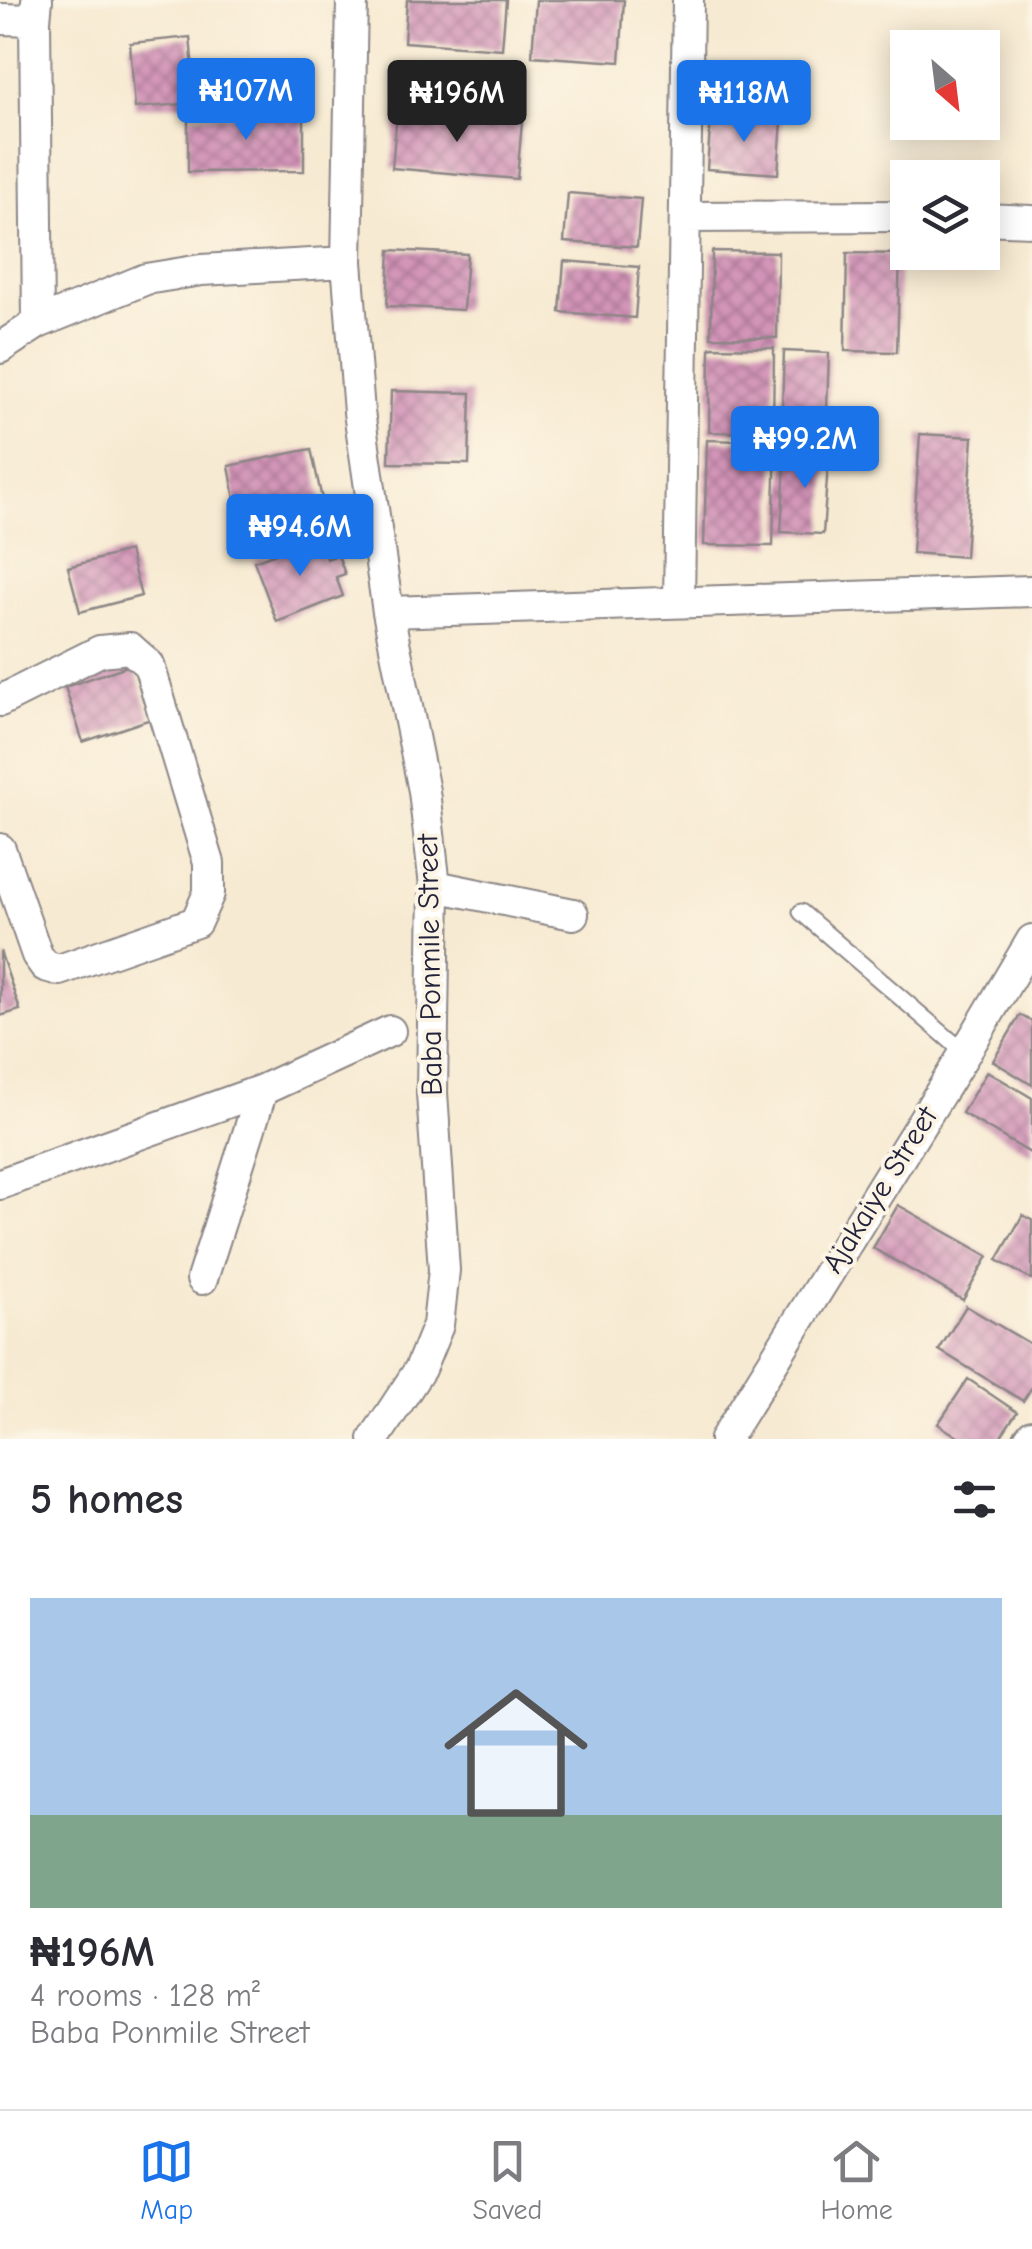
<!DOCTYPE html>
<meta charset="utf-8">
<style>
body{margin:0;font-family:"Comic Neue",sans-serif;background:#f7f7f7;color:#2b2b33;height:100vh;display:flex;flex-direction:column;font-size:38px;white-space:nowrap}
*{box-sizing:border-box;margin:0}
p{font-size:32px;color:#7c7c81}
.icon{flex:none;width:55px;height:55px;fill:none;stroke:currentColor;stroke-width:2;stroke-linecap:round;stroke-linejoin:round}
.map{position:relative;height:1439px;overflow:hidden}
.side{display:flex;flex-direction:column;background:#fff;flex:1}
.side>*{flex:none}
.needle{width:65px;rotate:152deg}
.buttons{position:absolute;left:890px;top:30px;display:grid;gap:20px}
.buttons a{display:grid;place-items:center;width:110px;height:110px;border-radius:0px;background:#fff;box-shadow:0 5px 25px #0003;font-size:50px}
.price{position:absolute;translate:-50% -85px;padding:0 22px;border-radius:10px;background:#1a73e8;color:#fff;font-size:32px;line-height:65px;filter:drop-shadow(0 2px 5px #0008)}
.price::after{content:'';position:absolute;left:50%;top:60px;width:30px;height:22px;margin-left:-15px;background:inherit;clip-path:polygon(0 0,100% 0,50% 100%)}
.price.on{background:#222;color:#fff}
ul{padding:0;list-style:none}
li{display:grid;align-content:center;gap:20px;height:530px;padding:0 30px}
li span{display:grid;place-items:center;height:310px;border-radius:0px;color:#555}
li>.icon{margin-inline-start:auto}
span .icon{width:180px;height:180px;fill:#fffc;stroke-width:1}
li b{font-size:42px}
h2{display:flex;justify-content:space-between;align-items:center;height:120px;padding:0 30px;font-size:42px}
.menu{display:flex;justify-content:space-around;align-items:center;height:140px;border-top:2px solid #e1e1e2;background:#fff;font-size:28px;color:#7c7c81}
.menu a{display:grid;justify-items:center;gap:5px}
.menu .on{color:#1a73e8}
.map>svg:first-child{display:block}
.building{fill:url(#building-cross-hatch)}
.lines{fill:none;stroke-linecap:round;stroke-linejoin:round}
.service-casing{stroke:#8c8686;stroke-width:19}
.minor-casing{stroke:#8c8686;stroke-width:34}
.service{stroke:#fff;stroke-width:15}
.minor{stroke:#fff;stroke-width:30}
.labels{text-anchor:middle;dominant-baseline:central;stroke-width:8;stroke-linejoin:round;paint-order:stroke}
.street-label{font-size:30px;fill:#22223b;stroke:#fcf5e5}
</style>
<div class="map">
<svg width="1032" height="1439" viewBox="0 0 1032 1439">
<defs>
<pattern id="building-cross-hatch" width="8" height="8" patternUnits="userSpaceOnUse" patternTransform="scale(2.5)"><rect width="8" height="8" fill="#d394b8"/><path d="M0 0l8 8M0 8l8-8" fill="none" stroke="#ab7897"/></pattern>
</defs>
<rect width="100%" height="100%" fill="#fcf5e5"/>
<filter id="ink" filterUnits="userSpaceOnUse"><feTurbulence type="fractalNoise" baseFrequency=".01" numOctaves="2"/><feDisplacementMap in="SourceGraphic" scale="20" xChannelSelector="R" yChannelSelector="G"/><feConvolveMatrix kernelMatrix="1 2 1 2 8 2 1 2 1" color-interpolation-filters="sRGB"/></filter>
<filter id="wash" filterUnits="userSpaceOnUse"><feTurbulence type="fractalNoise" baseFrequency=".0048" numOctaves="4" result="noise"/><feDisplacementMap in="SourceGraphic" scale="40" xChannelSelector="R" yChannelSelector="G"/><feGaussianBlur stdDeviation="2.25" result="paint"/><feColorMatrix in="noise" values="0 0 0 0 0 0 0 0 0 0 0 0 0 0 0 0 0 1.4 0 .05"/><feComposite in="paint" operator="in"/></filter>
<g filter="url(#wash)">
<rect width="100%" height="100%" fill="#f7ead2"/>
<g id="blocks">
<!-- building -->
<path class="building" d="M 407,0 L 506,0 L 502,49 L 404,42 Z
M 536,0 L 624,0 L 620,62 L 532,56 Z
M 190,37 L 196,103 L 135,108 L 130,43 Z
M 397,112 L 522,122 L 517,179 L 392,168 Z
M 304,114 L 304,171 L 188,172 L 188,116 Z
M 711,116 L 782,121 L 778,174 L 707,169 Z
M 568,193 L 641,199 L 637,247 L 564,242 Z
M 390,250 L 467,254 L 463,310 L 387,306 Z
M 712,251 L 778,252 L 777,338 L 711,337 Z
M 847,253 L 900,254 L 897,352 L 845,351 Z
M 564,261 L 639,267 L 635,318 L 560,312 Z
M 710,347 L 774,348 L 773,433 L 709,432 Z
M 784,351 L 829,353 L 826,436 L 781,435 Z
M 391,391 L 471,393 L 469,464 L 389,463 Z
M 920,434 L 973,437 L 965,557 L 912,553 Z
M 707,440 L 776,442 L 773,546 L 704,545 Z
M 786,448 L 829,451 L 823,534 L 781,532 Z
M 311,449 L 322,499 L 238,515 L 229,466 Z
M 319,537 L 327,559 L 338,555 L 345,574 L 336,577 L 343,596 L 277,622 L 254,561 Z
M 129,551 L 141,596 L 80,612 L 68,567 Z
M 133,664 L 151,719 L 83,742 L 65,687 Z
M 0,951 L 20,1010 L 0,1016 Z
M 1020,1015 L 1032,1022 L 1032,1085 L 993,1061 Z
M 987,1071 L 1032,1098 L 1032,1154 L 962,1113 Z
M 898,1205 L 988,1256 L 963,1300 L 873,1248 Z
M 1023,1215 L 1032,1220 L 1032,1280 L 997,1260 Z
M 966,1306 L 1032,1345 L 1032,1387 L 1023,1401 L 939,1350 Z
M 968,1379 L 1017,1412 L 999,1439 L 961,1439 L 938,1424 Z"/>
</g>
</g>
<g filter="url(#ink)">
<use href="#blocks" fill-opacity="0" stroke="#8c8686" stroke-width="2.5"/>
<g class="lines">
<defs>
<path id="service" d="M 801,912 L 965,1053"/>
<path id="minor" d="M 37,0 L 35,20 L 38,323
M 352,0 L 347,262 L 359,412 L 388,612 L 424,791 L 435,886 L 432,1093 L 444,1270 L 438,1325 L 420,1369 L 374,1439
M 0,19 L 35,20
M 685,217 L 908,216
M 982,219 L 1032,221
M 0,348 L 38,323 L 146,279 L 201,270 L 347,262
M 679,602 L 688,0
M 388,612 L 1032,591
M 0,701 L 100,651 L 130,648 L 149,665 L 209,863 L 209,893 L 196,922 L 59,970 L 45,966 L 37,955 L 0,849
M 435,886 L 573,914
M 0,1184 L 262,1090 L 390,1031
M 202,1279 L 262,1090
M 725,1439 L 965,1053 L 1032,940
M 1029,1439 L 1032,1435"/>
</defs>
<!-- service casing -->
<use href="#service" class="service-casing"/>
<!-- minor casing -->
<use href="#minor" class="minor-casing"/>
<!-- service -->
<use href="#service" class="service"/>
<!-- minor -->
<use href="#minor" class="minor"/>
</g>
</g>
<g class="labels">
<!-- street labels -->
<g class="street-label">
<text transform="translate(430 965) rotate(-91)">Baba Ponmile Street</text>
<text transform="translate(880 1190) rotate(-58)">Ajakaiye Street</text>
</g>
</g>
</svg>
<div class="buttons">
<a><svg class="needle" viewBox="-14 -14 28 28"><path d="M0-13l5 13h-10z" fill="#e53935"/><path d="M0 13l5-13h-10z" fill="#7c7c81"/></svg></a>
<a><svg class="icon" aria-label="layers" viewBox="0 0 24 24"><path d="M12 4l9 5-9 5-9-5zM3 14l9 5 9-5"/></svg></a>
</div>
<b class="price" style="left:246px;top:143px">₦107M</b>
<b class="price on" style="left:457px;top:145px">₦196M</b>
<b class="price" style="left:744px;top:145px">₦118M</b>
<b class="price" style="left:805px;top:491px">₦99.2M</b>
<b class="price" style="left:300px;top:579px">₦94.6M</b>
</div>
<section class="side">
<h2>5 homes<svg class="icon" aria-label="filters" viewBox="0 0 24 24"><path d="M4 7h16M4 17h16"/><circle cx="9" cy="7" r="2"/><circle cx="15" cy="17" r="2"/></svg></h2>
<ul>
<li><span style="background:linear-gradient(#a9c7e8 70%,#7fa58c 0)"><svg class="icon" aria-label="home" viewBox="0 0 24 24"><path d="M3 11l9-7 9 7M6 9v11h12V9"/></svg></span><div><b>₦196M</b><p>4 rooms · 128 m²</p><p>Baba Ponmile Street</p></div></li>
</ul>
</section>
<nav class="menu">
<a class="on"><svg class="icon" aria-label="map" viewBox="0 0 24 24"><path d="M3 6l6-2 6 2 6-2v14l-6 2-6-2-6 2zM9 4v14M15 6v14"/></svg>Map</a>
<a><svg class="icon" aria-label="saved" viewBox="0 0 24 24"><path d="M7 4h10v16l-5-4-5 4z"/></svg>Saved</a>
<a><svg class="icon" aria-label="home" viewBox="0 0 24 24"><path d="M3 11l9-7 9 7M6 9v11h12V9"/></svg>Home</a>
</nav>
